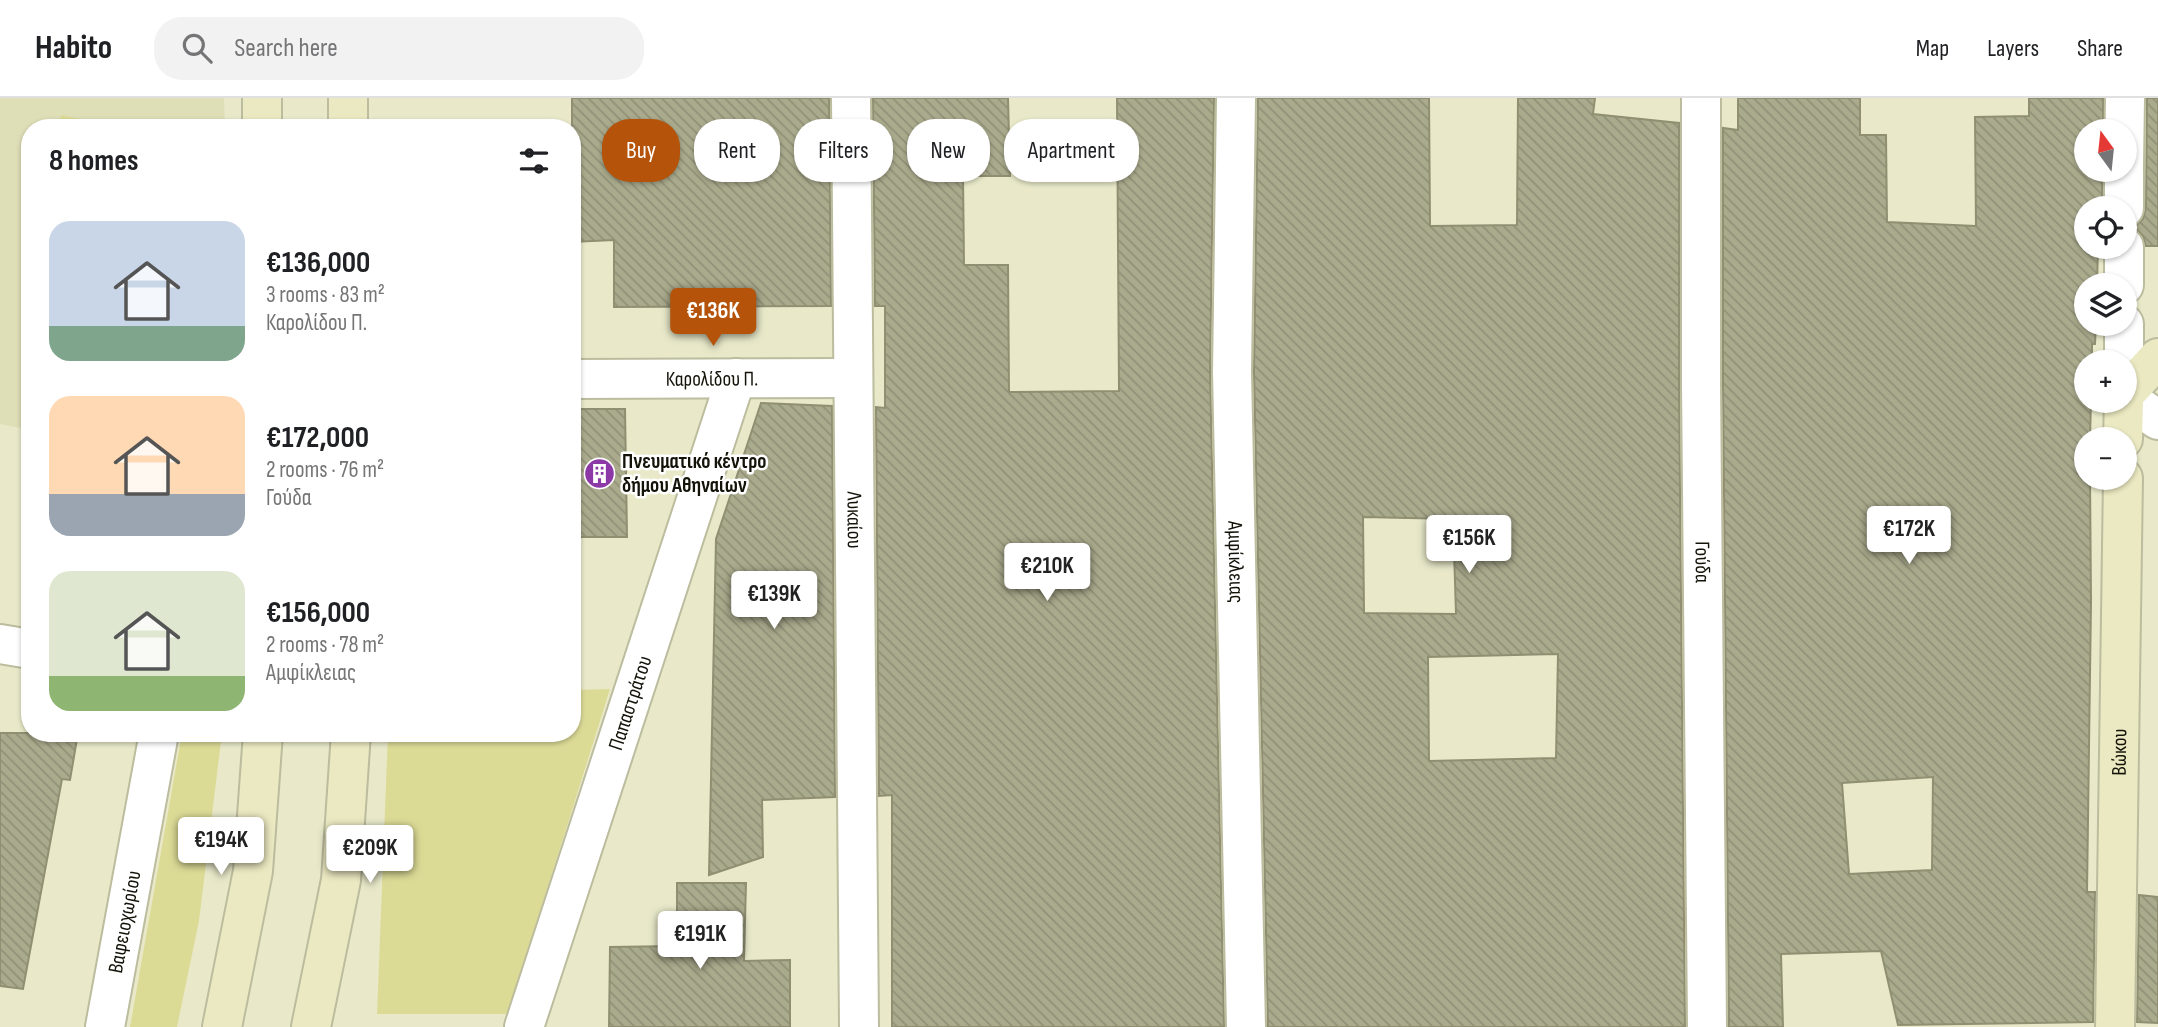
<!DOCTYPE html>
<meta charset="utf-8">
<style>
body{margin:0;font-family:"Sofia Sans Condensed",sans-serif;background:#f2f2f2;color:#202124;height:100vh;display:flex;flex-direction:column;font-size:26px;white-space:nowrap}
*{box-sizing:border-box;margin:0}
p{font-size:23px;color:#757577}
.icon{flex:none;width:38px;height:38px;fill:none;stroke:currentColor;stroke-width:2;stroke-linecap:round;stroke-linejoin:round}
.map{position:relative;flex:1;overflow:hidden}
.drawer{position:absolute;left:21px;top:21px;width:560px;height:623px;display:flex;flex-direction:column;background:#fff;border-radius:28px;box-shadow:0 2px 5px #0004}
.drawer>*{flex:none}
.hud{position:absolute;left:602px;top:21px;width:665px;height:63px;display:flex;gap:14px}
.needle{width:46px;rotate:345deg}
.fabs{position:absolute;left:2074px;top:21px;display:grid;gap:14px}
.fabs a{display:grid;place-items:center;width:63px;height:63px;border-radius:50%;background:#fff;box-shadow:0 2px 5px #0004;font-size:35px}
.price{position:absolute;translate:-50% -60px;padding:0 16px;border-radius:7px;background:#fff;color:#222;font-size:23px;line-height:46px;filter:drop-shadow(0 2px 4px #0008)}
.price::after{content:'';position:absolute;left:50%;top:42px;width:21px;height:16px;margin-left:-10px;background:inherit;clip-path:polygon(0 0,100% 0,50% 100%)}
.price.on{background:#b45309;color:#fff}
ul{padding:0;list-style:none}
li{display:flex;align-items:center;gap:21px;height:175px;padding:0 28px}
li span{display:grid;place-items:center;flex:none;width:196px;height:140px;border-radius:21px;color:#555}
li>.icon{margin-inline-start:auto}
span .icon{width:84px;height:84px;fill:#fffc;stroke-width:1}
li b{font-size:30px}
h2{display:flex;justify-content:space-between;align-items:center;height:84px;padding:0 28px;font-size:30px}
.pill{padding:0 24px;border-radius:28px;background:#fff;box-shadow:0 2px 5px #0004;font-size:24px;line-height:63px}
.pill.on{background:#b45309;color:#fff}
header{display:flex;align-items:center;gap:42px;box-sizing:border-box;height:98px;padding:0 35px;background:#fff;border-bottom:2px solid #e0e0e0}
header strong{font-size:33px}
nav{display:flex;gap:38px;margin-inline-start:auto;font-size:24px}
.search{width:490px;height:63px;background:#f2f2f2;display:flex;align-items:center;gap:18px;box-sizing:border-box;padding:0 24px;border-radius:28px;color:#757577;font-size:26px}
.map>svg:first-child{display:block}
.built{fill:#dedeb7}
.green{fill:#dcdb96}
.building{fill:url(#building-back-hatch);stroke:#908f72;stroke-width:2;fill-rule:evenodd}
.lines{fill:none;stroke-linecap:round;stroke-linejoin:round}
.street-casing{stroke:#bcbc9e;stroke-width:42}
.secondary-casing{stroke:#bcbc9e;stroke-width:42}
.street{stroke:#fff;stroke-width:38}
.secondary{stroke:#ebe9c1;stroke-width:38}
.labels{text-anchor:middle;dominant-baseline:central;stroke-width:5;stroke-linejoin:round;paint-order:stroke}
.street-label{font-size:21px;fill:#141309;stroke:#fff}
.poi-label{font-size:21px;font-weight:bold;fill:#141309;stroke:#fff;text-anchor:start}
</style>
<header>
<strong>Habito</strong>
<div class="search"><svg class="icon" aria-label="search" viewBox="0 0 24 24"><circle cx="10" cy="10" r="6"/><path d="M15 15l6 6"/></svg>Search here</div>
<nav><a>Map</a><a>Layers</a><a>Share</a></nav>
</header>
<div class="map">
<svg width="2158" height="929" viewBox="0 0 2158 929">
<defs>
<pattern id="building-back-hatch" width="6" height="6" patternUnits="userSpaceOnUse" patternTransform="scale(1.75)"><rect width="6" height="6" fill="#aaaa8d"/><path d="M-1 5l2 2M0 0l6 6M5-1l2 2" fill="none" stroke="#919178"/></pattern>
</defs>
<rect width="100%" height="100%" fill="#e9e9ca"/>
<!-- built -->
<path class="built" d="M 0,0 L 224,0 L 225,30 L 30,30 L 30,332 L 0,326 Z"/>
<!-- green -->
<path class="green" d="M 61,17 L 122,30 L 59,30 Z
M 610,591 L 508,916 L 377,916 L 388,635 L 572,635 L 572,592 Z
M 182,635 L 222,635 L 199,823 L 177,929 L 130,929 Z"/>
<!-- building -->
<path class="building" d="M 572,0 L 829,0 L 831,208 L 614,209 L 614,142 L 572,144 Z
M 873,0 L 1008,0 L 1010,78 L 963,78 L 964,167 L 1008,167 L 1009,294 L 1119,293 L 1117,0 L 1214,0 L 1210,274 L 1224,929 L 892,929 L 892,697 L 879,698 L 876,309 L 885,310 L 885,208 L 875,208 Z
M 1258,0 L 1429,0 L 1430,128 L 1517,127 L 1518,0 L 1595,0 L 1593,16 L 1679,25 L 1679,286 L 1685,929 L 1268,929 L 1254,274 ZM 1363,419 L 1453,421 L 1456,516 L 1364,515 ZM 1558,556 L 1556,660 L 1429,663 L 1428,559 Z
M 1738,0 L 1860,0 L 1860,37 L 1886,37 L 1887,124 L 1976,128 L 1975,19 L 2029,18 L 2029,0 L 2103,0 L 2103,33 L 2086,33 L 2086,72 L 2102,72 L 2102,110 L 2086,110 L 2086,149 L 2102,149 L 2098,150 L 2097,187 L 2086,187 L 2086,226 L 2096,226 L 2095,246 L 2092,246 L 2092,264 L 2086,264 L 2086,303 L 2091,303 L 2090,341 L 2086,341 L 2086,380 L 2090,380 L 2091,504 L 2087,794 L 2095,794 L 2093,924 L 1898,927 L 1881,853 L 1781,856 L 1783,929 L 1729,929 L 1723,286 L 1723,30 L 1738,32 ZM 1933,679 L 1932,772 L 1849,776 L 1842,685 Z
M 2147,0 L 2158,0 L 2158,148 L 2146,148 L 2143,138 L 2133,130 L 2143,121 L 2146,110 Z
M 761,305 L 832,308 L 835,699 L 762,702 L 763,759 L 709,777 L 716,441 Z
M 572,311 L 625,311 L 627,439 L 572,439 Z
M 0,635 L 78,635 L 70,682 L 62,681 L 23,891 L 0,888 Z
M 677,785 L 746,785 L 744,863 L 790,862 L 790,929 L 609,929 L 610,849 L 677,848 Z
M 2139,797 L 2158,799 L 2158,925 L 2137,924 Z"/>
<g class="lines">
<defs>
<g id="street">
<path id="s1" d="M 851,0 L 859,929"/>
<path id="s2" d="M 1236,0 L 1232,274 L 1246,929"/>
<path id="s3" d="M 1701,0 L 1701,286 L 1707,929"/>
<path d="M 2124,67 L 2125,0"/>
<path d="M 2124,110 L 2124,72"/>
<path d="M 2124,187 L 2124,149"/>
<path d="M 2124,264 L 2124,226"/>
<path id="s4" d="M 572,281 L 853,280"/>
<path d="M 2124,298 L 2158,322"/>
<path d="M 0,546 L 30,551"/>
<path id="s5" d="M 105,929 L 159,635"/>
<path id="s6" d="M 524,929 L 736,280"/>
</g>
<g id="secondary">
<path d="M 262,30 L 262,0"/>
<path d="M 348,30 L 348,0"/>
<path d="M 2124,297 L 2158,260"/>
<path d="M 2123,341 L 2124,303"/>
<path d="M 222,929 L 253,773 L 263,635"/>
<path d="M 311,929 L 341,782 L 351,635"/>
<path id="s7" d="M 2115,929 L 2123,380"/>
</g>
</defs>
<!-- street casing -->
<use href="#street" class="street-casing"/>
<!-- secondary casing -->
<use href="#secondary" class="secondary-casing"/>
<!-- street -->
<use href="#street" class="street"/>
<!-- secondary -->
<use href="#secondary" class="secondary"/>
</g>
<!-- icons -->
<defs>
<symbol id="building-disc" viewBox="-11 -11 22 22"><circle r="9.5" fill="#8c39a7" stroke="#fff"/><path d="M-4-6H4V6H1V3H-1V6H-4ZM-2.5-4.3h1.7v1.8h-1.7ZM.8-4.3h1.7v1.8H.8ZM-2.5-1h1.7V.8h-1.7ZM.8-1h1.7V.8H.8Z" fill="#fff"/></symbol>
</defs>
<g fill-rule="evenodd">
<use href="#building-disc" x="582" y="358" width="35" height="35"/>
</g>
<g class="labels">
<!-- street labels -->
<g class="street-label">
<text stroke="none"><textPath href="#s4" startOffset="140">Καρολίδου Π.</textPath></text>
<text stroke="none"><textPath href="#s1" startOffset="422">Λυκαίου</textPath></text>
<text stroke="none"><textPath href="#s2" startOffset="464">Αμφίκλειας</textPath></text>
<text stroke="none"><textPath href="#s3" startOffset="464">Γούδα</textPath></text>
<text stroke="none"><textPath href="#s6" startOffset="341">Παπαστράτου</textPath></text>
<text stroke="none"><textPath href="#s7" startOffset="275">Βώκου</textPath></text>
<text stroke="none"><textPath href="#s5" startOffset="107">Βαφειοχωρίου</textPath></text>
</g>
<!-- poi labels -->
<g class="poi-label">
<text x="622" y="363">Πνευματικό κέντρο<tspan x="622" dy="24">δήμου Αθηναίων</tspan></text>
</g>
</g>
</svg>
<div class="fabs">
<a><svg class="needle" viewBox="-14 -14 28 28"><path d="M0-13l5 13h-10z" fill="#e53935"/><path d="M0 13l5-13h-10z" fill="#757577"/></svg></a>
<a><svg class="icon" aria-label="locate" viewBox="0 0 24 24"><circle cx="12" cy="12" r="6"/><path d="M12 2v4M12 18v4M2 12h4M18 12h4"/></svg></a>
<a><svg class="icon" aria-label="layers" viewBox="0 0 24 24"><path d="M12 4l9 5-9 5-9-5zM3 14l9 5 9-5"/></svg></a>
<a>+</a>
<a>−</a>
</div>
<b class="price on" style="left:713px;top:250px">€136K</b>
<b class="price" style="left:1909px;top:468px">€172K</b>
<b class="price" style="left:1469px;top:477px">€156K</b>
<b class="price" style="left:1047px;top:505px">€210K</b>
<b class="price" style="left:774px;top:533px">€139K</b>
<b class="price" style="left:221px;top:779px">€194K</b>
<b class="price" style="left:370px;top:787px">€209K</b>
<b class="price" style="left:700px;top:873px">€191K</b>
<div class="hud">
<a class="pill on">Buy</a>
<a class="pill">Rent</a>
<a class="pill">Filters</a>
<a class="pill">New</a>
<a class="pill">Apartment</a>
</div>
<section class="drawer">
<h2>8 homes<svg class="icon" aria-label="filters" viewBox="0 0 24 24"><path d="M4 7h16M4 17h16"/><circle cx="9" cy="7" r="2"/><circle cx="15" cy="17" r="2"/></svg></h2>
<ul>
<li><span style="background:linear-gradient(#c9d6e8 75%,#7fa58c 0)"><svg class="icon" aria-label="home" viewBox="0 0 24 24"><path d="M3 11l9-7 9 7M6 9v11h12V9"/></svg></span><div><b>€136,000</b><p>3 rooms · 83 m²</p><p>Καρολίδου Π.</p></div></li>
<li><span style="background:linear-gradient(#ffd9b3 70%,#9aa5b1 0)"><svg class="icon" aria-label="home" viewBox="0 0 24 24"><path d="M3 11l9-7 9 7M6 9v11h12V9"/></svg></span><div><b>€172,000</b><p>2 rooms · 76 m²</p><p>Γούδα</p></div></li>
<li><span style="background:linear-gradient(#dfe7d0 75%,#8fb573 0)"><svg class="icon" aria-label="home" viewBox="0 0 24 24"><path d="M3 11l9-7 9 7M6 9v11h12V9"/></svg></span><div><b>€156,000</b><p>2 rooms · 78 m²</p><p>Αμφίκλειας</p></div></li>
</ul>
</section>
</div>
